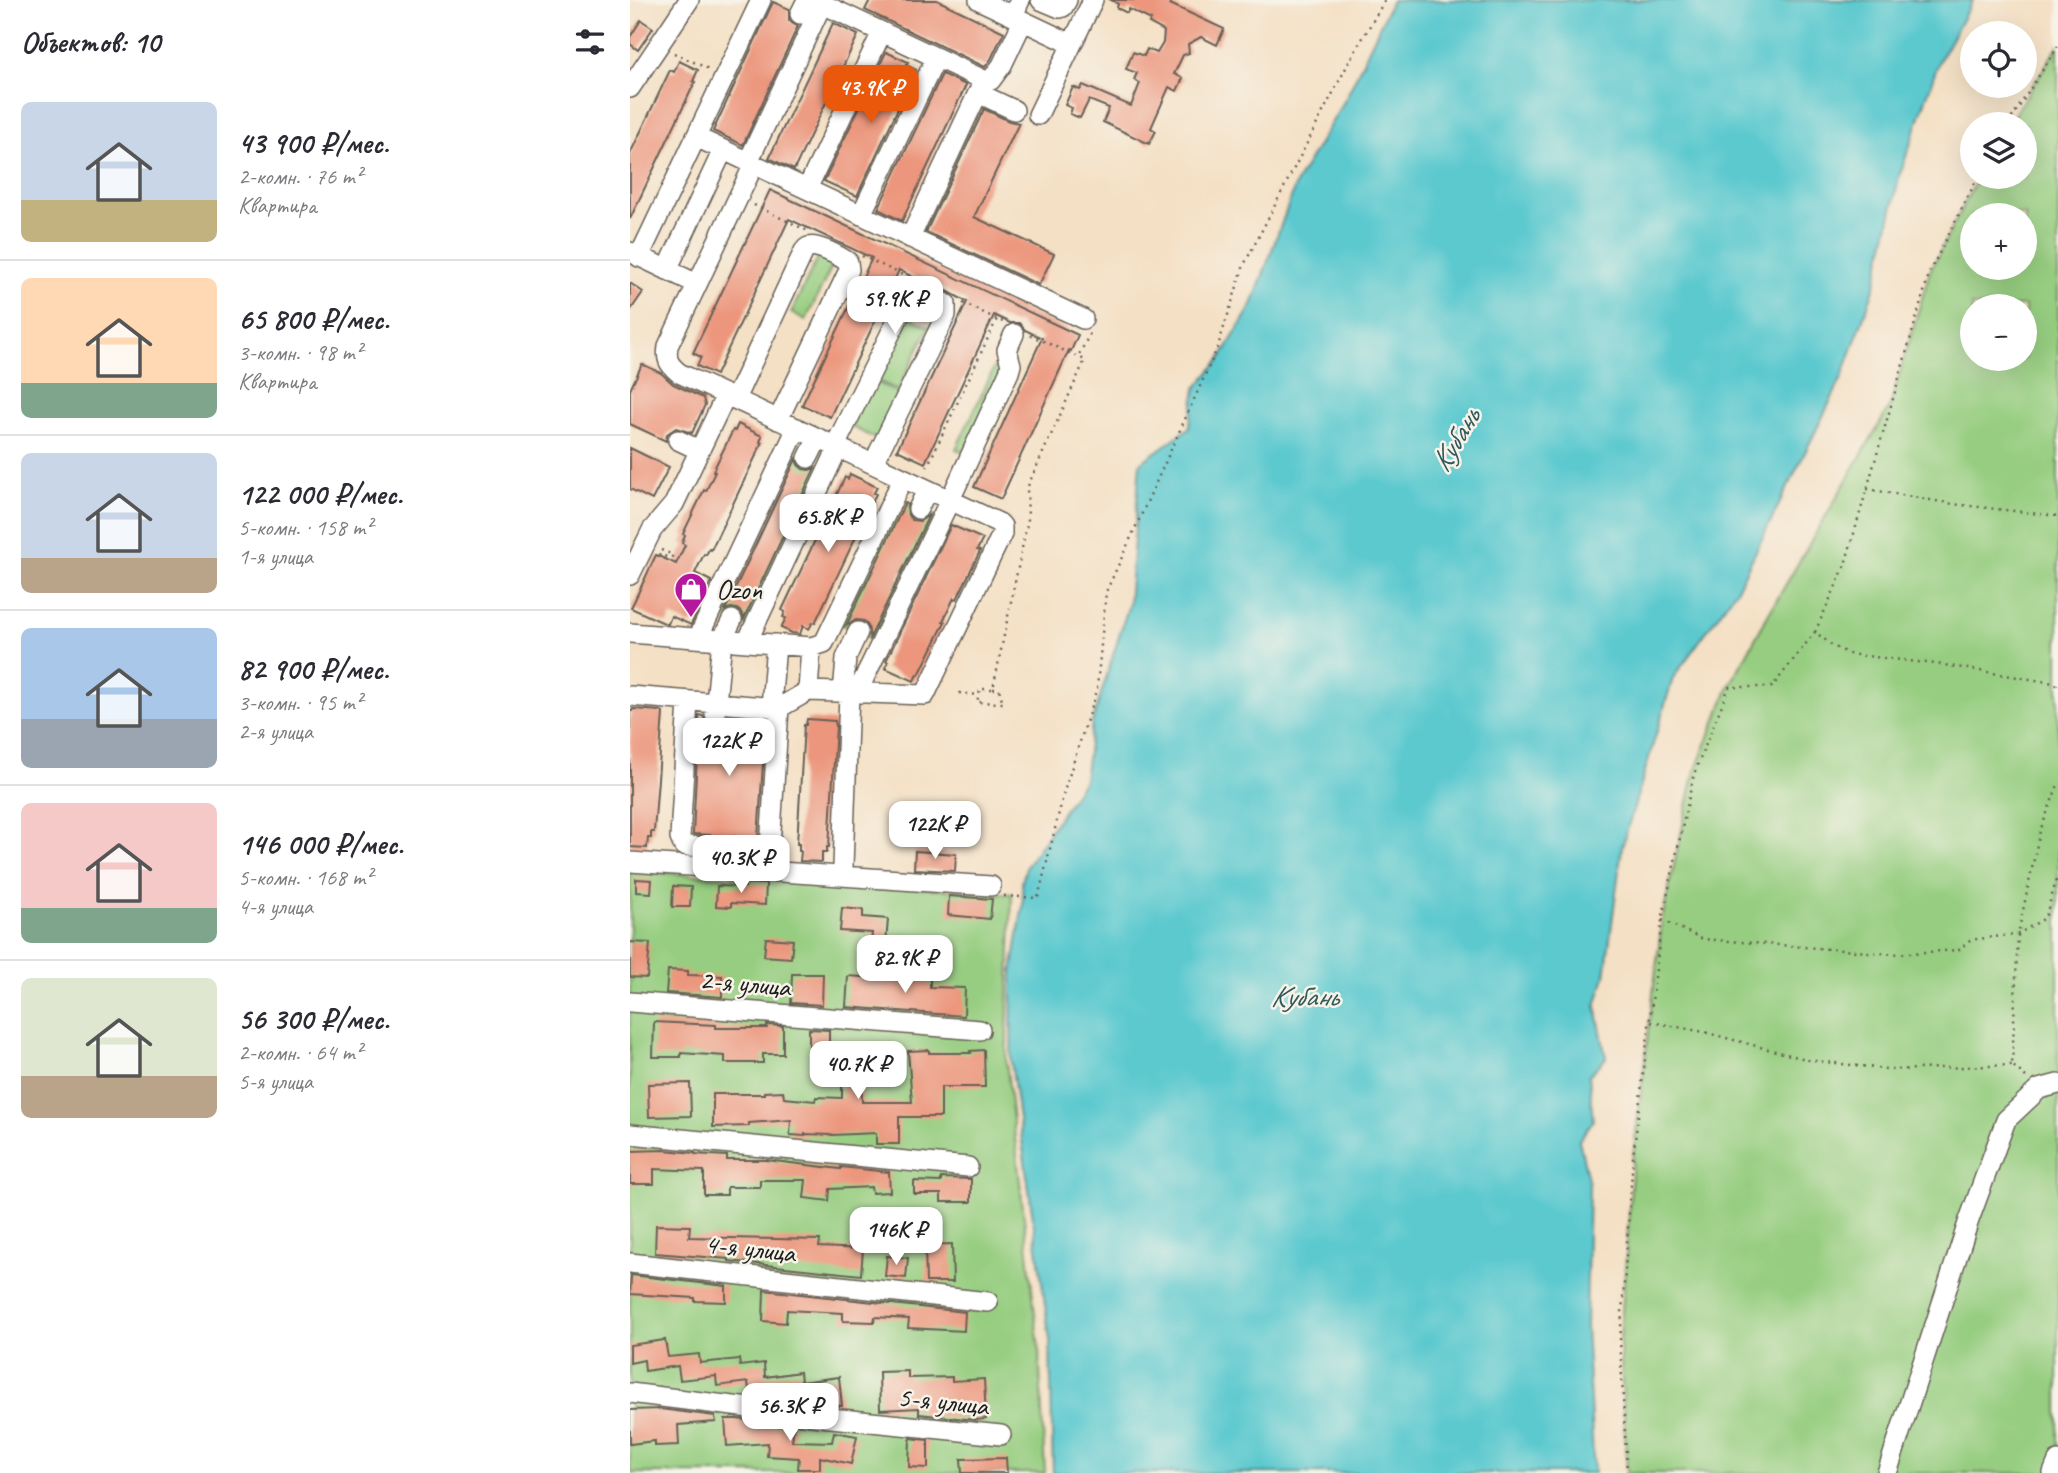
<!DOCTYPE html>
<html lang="ru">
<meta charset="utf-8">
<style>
body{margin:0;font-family:Caveat,sans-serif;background:#f2f2f3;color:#2b2b33;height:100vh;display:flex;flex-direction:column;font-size:26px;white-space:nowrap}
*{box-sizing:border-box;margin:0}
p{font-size:23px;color:#7c7c81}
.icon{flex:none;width:38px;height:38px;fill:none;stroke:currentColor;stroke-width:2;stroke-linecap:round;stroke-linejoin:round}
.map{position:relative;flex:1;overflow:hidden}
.side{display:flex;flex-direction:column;background:#fff;width:630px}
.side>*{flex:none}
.controls{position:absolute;left:1330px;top:21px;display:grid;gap:14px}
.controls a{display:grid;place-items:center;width:77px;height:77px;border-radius:50%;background:#fff;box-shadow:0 7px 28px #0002;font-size:35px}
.price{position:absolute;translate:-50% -60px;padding:0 16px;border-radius:14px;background:#fff;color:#222;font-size:23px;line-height:46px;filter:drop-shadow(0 2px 4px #0008)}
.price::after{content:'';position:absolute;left:50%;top:42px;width:21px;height:16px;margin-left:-10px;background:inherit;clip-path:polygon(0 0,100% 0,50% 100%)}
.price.selected{background:#ea580c;color:#fff}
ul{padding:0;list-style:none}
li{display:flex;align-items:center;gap:21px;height:175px;padding:0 21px}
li+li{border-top:2px solid #e1e1e2}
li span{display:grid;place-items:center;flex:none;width:196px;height:140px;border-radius:10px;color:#555}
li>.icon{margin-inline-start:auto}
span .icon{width:84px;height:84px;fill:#fffc;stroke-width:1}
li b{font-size:30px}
h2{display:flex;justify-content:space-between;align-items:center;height:84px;padding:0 21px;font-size:30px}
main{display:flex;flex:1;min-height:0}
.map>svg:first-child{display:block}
.green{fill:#96cd80;stroke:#59744e;stroke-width:2;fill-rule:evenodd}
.water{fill:#5cc9cf;stroke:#3c7276;stroke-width:2}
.building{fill:#ec967d}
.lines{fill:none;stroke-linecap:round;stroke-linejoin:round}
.minor-casing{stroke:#686157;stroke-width:22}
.path{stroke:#686157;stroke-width:2.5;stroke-dasharray:2 5;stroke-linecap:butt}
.minor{stroke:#fff;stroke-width:19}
.labels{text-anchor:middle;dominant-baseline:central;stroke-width:5;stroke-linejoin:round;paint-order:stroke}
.poi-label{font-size:28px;fill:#1c1c1c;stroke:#f7f3e8;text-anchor:start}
.street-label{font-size:28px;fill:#1c1c1c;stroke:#f7f3e8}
.water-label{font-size:30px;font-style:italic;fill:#32595b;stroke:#f7f3e8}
</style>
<main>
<section class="side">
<h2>Объектов: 10<svg class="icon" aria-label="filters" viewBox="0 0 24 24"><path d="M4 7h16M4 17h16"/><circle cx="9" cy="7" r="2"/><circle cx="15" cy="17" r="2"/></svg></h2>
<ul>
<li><span style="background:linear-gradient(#c9d6e8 70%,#c2b280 0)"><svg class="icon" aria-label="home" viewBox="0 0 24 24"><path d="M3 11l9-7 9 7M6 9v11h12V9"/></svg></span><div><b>43 900 ₽/мес.</b><p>2-комн. · 76 m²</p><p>Квартира</p></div></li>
<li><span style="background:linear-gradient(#ffd9b3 75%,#7fa58c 0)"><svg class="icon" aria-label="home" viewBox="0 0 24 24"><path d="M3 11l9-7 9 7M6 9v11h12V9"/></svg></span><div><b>65 800 ₽/мес.</b><p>3-комн. · 98 m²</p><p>Квартира</p></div></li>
<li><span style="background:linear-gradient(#c9d6e8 75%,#b9a48a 0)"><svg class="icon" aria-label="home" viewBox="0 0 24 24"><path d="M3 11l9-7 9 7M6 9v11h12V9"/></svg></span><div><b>122 000 ₽/мес.</b><p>5-комн. · 158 m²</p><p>1-я улица</p></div></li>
<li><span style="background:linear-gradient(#a9c7e8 65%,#9aa5b1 0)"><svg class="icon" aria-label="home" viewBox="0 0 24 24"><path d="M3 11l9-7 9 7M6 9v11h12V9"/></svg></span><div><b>82 900 ₽/мес.</b><p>3-комн. · 95 m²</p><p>2-я улица</p></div></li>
<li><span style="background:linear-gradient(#f6c9c9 75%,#7fa58c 0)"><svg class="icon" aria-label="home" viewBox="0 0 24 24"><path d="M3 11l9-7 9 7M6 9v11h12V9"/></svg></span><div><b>146 000 ₽/мес.</b><p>5-комн. · 168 m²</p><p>4-я улица</p></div></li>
<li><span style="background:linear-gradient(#dfe7d0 70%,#b9a48a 0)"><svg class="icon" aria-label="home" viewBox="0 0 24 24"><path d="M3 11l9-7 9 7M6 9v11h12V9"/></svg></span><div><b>56 300 ₽/мес.</b><p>2-комн. · 64 m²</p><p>5-я улица</p></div></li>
</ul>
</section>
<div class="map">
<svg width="1428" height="1473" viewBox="0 0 1428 1473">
<rect width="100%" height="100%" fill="#f7f3e8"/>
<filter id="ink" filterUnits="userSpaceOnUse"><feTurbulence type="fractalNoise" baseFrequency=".0143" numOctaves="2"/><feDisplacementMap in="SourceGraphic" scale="14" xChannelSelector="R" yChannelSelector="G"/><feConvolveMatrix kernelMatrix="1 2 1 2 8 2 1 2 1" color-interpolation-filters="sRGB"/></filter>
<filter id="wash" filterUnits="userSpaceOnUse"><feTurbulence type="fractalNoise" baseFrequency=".00686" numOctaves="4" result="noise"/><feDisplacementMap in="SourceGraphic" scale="28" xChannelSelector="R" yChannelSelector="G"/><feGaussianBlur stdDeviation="1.57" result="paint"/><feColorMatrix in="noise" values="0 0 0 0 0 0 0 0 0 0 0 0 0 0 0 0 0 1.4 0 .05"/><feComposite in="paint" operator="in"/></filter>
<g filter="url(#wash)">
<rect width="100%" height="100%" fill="#f4e0c5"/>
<!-- green -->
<path class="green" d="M 1428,46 L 1428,1473 L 997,1473 L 990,1341 L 1003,1157 L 1032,920 L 1064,774 L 1099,687 L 1138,615 L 1260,406 L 1300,271 L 1348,177 L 1395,177 L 1395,124 L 1378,124 ZM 1342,215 L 1395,215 L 1395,268 L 1342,268 ZM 1342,306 L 1395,306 L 1395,359 L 1342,359 Z
M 189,255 L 204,262 L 176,320 L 161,313 Z
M 277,316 L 299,327 L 268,390 L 246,380 Z
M 365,366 L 373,370 L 335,453 L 326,449 Z
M 242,380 L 271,394 L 248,440 L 220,426 Z
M 163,451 L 194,466 L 169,519 L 138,504 Z
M 271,501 L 305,517 L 278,572 L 244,556 Z
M 134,512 L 166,527 L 118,627 L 87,612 Z
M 239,566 L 273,582 L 245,641 L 211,624 Z
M 0,871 L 382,894 L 376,1060 L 409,1349 L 415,1473 L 0,1473 Z"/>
<!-- water -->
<path class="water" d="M 762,0 L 1343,0 L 1309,61 L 1269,177 L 1245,286 L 1211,380 L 1107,589 L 1043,678 L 992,847 L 975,976 L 966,1006 L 976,1058 L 959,1075 L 963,1121 L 949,1140 L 959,1184 L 956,1326 L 964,1473 L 423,1473 L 420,1340 L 381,1062 L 382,972 L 393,904 L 392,882 L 396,867 L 454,780 L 462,723 L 499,604 L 510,463 L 559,428 L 566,388 L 589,361 L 622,305 L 667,181 L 716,98 Z"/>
<g id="blocks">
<!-- building -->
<path class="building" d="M 240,0 L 307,0 L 374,32 L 361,59 L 355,67 L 235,10 Z
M 481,0 L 542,0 L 540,4 L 594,29 L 587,45 L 571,37 L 558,44 L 559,53 L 553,55 L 544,74 L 553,78 L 547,91 L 539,87 L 521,128 L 526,131 L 519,144 L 473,122 L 479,108 L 459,100 L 450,118 L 440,114 L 442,108 L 435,105 L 443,87 L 450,90 L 453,85 L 501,106 L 510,83 L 504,80 L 507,73 L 496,69 L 503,52 L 514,56 L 517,49 L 527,53 L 533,43 L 534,31 L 519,23 L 521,20 L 499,9 L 497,13 L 487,8 L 488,4 Z
M 143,2 L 159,9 L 159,20 L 168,26 L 113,145 L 83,131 Z
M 11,20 L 23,28 L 8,50 L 0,44 L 0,37 Z
M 203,23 L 228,35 L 164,170 L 139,158 Z
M 256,52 L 278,62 L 276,65 L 286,70 L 227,196 L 194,181 Z
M 49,61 L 68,70 L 63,81 L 65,82 L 0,219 L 0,154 L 40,70 L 44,72 Z
M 312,74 L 336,85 L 272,221 L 248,209 Z
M 354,109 L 379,121 L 389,123 L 344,217 L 424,254 L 409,285 L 296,232 Z
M 140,190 L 448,335 L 441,351 L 439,350 L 371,499 L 344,487 L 412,338 L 395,330 L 389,323 L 380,323 L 364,315 L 295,463 L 267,450 L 337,302 L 299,281 L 287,279 L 269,270 L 200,417 L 172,405 L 242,258 L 159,219 L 86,375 L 67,366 L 71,357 L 63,353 Z
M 0,283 L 13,292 L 0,311 Z
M 12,364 L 31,373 L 43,384 L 73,398 L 75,405 L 62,433 L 46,428 L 37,434 L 36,441 L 0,424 L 0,390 Z
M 108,424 L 132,436 L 130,442 L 132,443 L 81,550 L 79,549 L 76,555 L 74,554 L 65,573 L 81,581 L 61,625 L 41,616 L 38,624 L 34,623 L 1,608 L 26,555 L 46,564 L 55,545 L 52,543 L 55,535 L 53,534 L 74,490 L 76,491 L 85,472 L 83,471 L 103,430 L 105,431 Z
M 0,448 L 39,467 L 22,500 L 0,489 Z
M 166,459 L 168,465 L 173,469 L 179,470 L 185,468 L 114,619 L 112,613 L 107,609 L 101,608 L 95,610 Z
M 220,474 L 247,487 L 244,493 L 246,494 L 185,623 L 183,622 L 179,629 L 173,626 L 170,634 L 162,633 L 151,628 L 156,618 L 153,617 L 155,612 L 152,610 L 215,477 L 218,479 Z
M 275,503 L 277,504 L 278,515 L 282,520 L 290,521 L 299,515 L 240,638 L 238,626 L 234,621 L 226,620 L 216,626 Z
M 321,525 L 353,539 L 347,550 L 350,551 L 327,599 L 324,598 L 313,621 L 315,622 L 289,675 L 287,674 L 284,681 L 255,668 L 258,662 L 256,661 Z
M 3,709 L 31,711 L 33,713 L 24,832 L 21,832 L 21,838 L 18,838 L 17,848 L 0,847 L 0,711 L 2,711 Z
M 69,715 L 73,716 L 77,724 L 85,726 L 91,725 L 97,717 L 136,719 L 128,838 L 63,834 Z
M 177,719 L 205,721 L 206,726 L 199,847 L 197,847 L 197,852 L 192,852 L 192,862 L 170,861 L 171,851 L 169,851 L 169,844 L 167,844 L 174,725 L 176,725 Z
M 285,851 L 326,854 L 325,871 L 284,869 Z
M 6,879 L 22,880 L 21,893 L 6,892 Z
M 115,883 L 136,884 L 135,905 L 101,903 L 101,907 L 86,906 L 87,886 L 115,887 Z
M 43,886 L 61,887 L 60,907 L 42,907 Z
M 319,896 L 362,899 L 360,919 L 318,915 Z
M 212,908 L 233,910 L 233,917 L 258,919 L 256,944 L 241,943 L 242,933 L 210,931 Z
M 136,938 L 163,940 L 161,958 L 134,956 Z
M 0,942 L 20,943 L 17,978 L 0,977 Z
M 38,970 L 58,971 L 58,975 L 92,976 L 92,997 L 36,993 Z
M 262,973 L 300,974 L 300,987 L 335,988 L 334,1016 L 216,1007 L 218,976 L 261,979 Z
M 162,974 L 193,974 L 192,1005 L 161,1003 Z
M 24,1022 L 86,1025 L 86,1028 L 137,1028 L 137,1025 L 153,1026 L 153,1054 L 133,1054 L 133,1063 L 95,1063 L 95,1056 L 51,1053 L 51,1057 L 23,1057 Z
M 179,1029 L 199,1030 L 199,1045 L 179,1045 Z
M 299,1050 L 299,1053 L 341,1053 L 340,1051 L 354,1050 L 355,1087 L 311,1087 L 311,1117 L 269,1117 L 269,1144 L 246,1144 L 246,1133 L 202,1135 L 175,1134 L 175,1136 L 160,1135 L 161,1120 L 119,1123 L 119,1126 L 83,1127 L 83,1094 L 134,1094 L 134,1092 L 153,1091 L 154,1098 L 185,1101 L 186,1097 L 212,1098 L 212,1069 L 231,1069 L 232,1102 L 282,1102 L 278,1051 Z
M 60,1083 L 61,1116 L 19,1117 L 18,1084 Z
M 34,1150 L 65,1153 L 65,1154 L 97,1156 L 97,1160 L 136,1160 L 211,1169 L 211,1167 L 259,1172 L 260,1192 L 242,1193 L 241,1187 L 200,1189 L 199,1201 L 174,1198 L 176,1180 L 130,1180 L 130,1187 L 97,1187 L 97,1195 L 74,1195 L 74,1171 L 24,1169 L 24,1184 L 0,1184 L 0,1151 Z
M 311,1178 L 341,1179 L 341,1202 L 311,1202 L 311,1194 L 284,1194 L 284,1181 L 311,1182 Z
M 26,1225 L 60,1226 L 59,1237 L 190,1240 L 189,1247 L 233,1249 L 231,1275 L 99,1261 L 99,1259 L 25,1253 Z
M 322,1244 L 323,1282 L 296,1282 L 295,1245 Z
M 257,1256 L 278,1258 L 276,1278 L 255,1276 Z
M 1,1275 L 96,1286 L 96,1302 L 65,1301 L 65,1298 L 0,1294 Z
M 134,1290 L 335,1312 L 334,1331 L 278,1328 L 279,1319 L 245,1317 L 244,1322 L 213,1321 L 213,1313 L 157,1310 L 156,1323 L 133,1321 Z
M 35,1340 L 38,1357 L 69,1354 L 70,1363 L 109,1359 L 110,1366 L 134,1363 L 135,1377 L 170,1372 L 171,1382 L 209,1377 L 212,1406 L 185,1404 L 184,1398 L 163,1401 L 120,1396 L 118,1382 L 87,1386 L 86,1376 L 50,1380 L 48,1366 L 15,1371 L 14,1360 L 0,1363 L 0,1345 Z
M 278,1371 L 278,1378 L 322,1377 L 322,1381 L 354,1379 L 356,1419 L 345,1420 L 289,1414 L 289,1408 L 250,1410 L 249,1372 Z
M 30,1409 L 85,1416 L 86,1422 L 48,1425 L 49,1445 L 25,1446 L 25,1441 L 0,1444 L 0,1410 Z
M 95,1419 L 106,1419 L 127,1421 L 127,1424 L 164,1427 L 162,1441 L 202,1442 L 204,1432 L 227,1436 L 221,1464 L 190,1457 L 190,1469 L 168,1469 L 169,1458 L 137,1456 L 138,1443 L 97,1446 Z
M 280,1438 L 298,1440 L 298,1468 L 279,1467 Z
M 376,1458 L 377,1473 L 332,1473 L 331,1459 Z"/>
</g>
</g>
<g filter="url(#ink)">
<use href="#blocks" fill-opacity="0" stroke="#686157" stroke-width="2"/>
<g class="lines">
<defs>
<path id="minor" d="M 184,0 L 354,80 L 280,238
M 349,0 L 442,44 L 408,115
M 411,0 L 430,8 L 433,7 L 437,0
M 170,14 L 177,0
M 383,16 L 390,0
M 442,44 L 463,0
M 354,80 L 361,80 L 372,65 L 393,21
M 0,88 L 59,0
M 348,93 L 384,110
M 66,137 L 453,319
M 118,162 L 192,4
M 177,189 L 252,32
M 231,215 L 306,58
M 0,252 L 67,284
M 9,257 L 131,0
M 37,270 L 93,150
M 105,399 L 174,251 C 175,250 176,248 178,247 C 186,243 211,257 218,262 L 219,270 L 148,420
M 48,440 L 69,450
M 205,446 L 279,296 L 286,291 L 293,292 L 316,304 L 316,315 L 243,464
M 178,458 L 188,438
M 288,509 L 297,490
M 0,575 L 22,530 L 44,504 L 96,395
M 0,633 L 181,647 L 194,643 L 273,478
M 68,638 L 167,428
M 117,642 L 208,448
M 178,691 L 181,647
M 213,693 L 216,658 L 228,632
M 227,693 L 320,500 L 379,372 L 381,365 L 377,350 L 384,334
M 0,696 L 149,708 L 178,691 L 295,695 L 372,534 L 372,526 L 369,523 L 49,373 C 38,364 36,359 38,346 L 124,164
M 58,701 L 50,838 L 53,845 L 58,846 L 132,850 L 140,847 L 149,708
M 141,707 L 146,644
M 85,714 L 92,640 L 102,620
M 0,862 L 361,886
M 213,867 L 219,693
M 0,1002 L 350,1030
M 0,1134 L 338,1167
M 0,1263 L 358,1302
M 0,1393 L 191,1417 L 371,1435
M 1257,1473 L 1339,1220 L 1376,1120 L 1409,1089 L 1428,1084
M 1423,1473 L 1428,1461"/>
</defs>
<!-- minor casing -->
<use href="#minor" class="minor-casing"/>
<!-- path -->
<path class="path" d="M 44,53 L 79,69
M 1378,124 L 1428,46
M 1348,177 L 1300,271 L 1214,568 L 1185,632 L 1203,646 L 1219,654 L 1314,665 L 1424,683 L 1428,686
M 124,205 L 178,231
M 232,256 L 277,277
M 333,303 L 375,323
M 400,335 L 448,357 L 460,333
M 297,467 L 367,319
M 1237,489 L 1323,504 L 1428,516
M 31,550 L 43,555 L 41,559
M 29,556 L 30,554 L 41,559
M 363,689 L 369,689 L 373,703 L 347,702 L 350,689 L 363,689 L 398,519 L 397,488 L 455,360 L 448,357
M 329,693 L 349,695
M 374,896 L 408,898 L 434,792 L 467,688 L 476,592 L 587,349 L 614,265 L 720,60 L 755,0
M 1032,920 L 1073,939 L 1263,954 L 1329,950 L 1340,940 L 1388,934 L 1415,918 L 1428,875
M 1021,1022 L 1074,1032 L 1179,1060 L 1264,1070 L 1382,1065
M 1396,1077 L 1382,1065 L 1388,934 L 1410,831 L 1428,785
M 997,1473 L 990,1341 L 1003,1157 L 1032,920 L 1064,774 L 1099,687 L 1142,687 L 1185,632"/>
<!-- minor -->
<use href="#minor" class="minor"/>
</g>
</g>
<!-- icons -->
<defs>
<symbol id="shop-pin" viewBox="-11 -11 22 30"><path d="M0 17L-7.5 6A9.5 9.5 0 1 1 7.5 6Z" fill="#b5179e" stroke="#f7f3e8"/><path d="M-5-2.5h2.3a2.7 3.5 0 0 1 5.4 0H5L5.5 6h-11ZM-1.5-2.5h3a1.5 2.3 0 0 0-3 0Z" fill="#fff"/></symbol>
</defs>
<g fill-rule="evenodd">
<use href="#shop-pin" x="42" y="570" width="38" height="52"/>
</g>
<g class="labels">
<!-- poi labels -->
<g class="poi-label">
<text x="86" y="589">Ozon</text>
</g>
<!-- street labels -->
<g class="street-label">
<text transform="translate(115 983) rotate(5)">2-я улица</text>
<text transform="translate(120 1248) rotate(6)">4-я улица</text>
<text transform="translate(313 1401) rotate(6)">5-я улица</text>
</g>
<!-- water labels -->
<g class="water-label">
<text transform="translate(825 440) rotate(-59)">Кубань</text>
<text x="674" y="996">Кубань</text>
</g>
</g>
</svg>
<div class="controls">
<a><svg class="icon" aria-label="locate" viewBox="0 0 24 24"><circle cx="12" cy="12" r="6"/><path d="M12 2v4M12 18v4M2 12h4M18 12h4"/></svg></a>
<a><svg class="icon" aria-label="layers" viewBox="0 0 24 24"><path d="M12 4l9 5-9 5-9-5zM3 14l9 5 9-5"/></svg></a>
<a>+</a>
<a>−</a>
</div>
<b class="price selected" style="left:241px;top:125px">43.9K ₽</b>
<b class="price" style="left:265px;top:336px">59.9K ₽</b>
<b class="price" style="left:198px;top:554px">65.8K ₽</b>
<b class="price" style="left:99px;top:778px">122K ₽</b>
<b class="price" style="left:305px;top:861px">122K ₽</b>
<b class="price" style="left:111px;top:895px">40.3K ₽</b>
<b class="price" style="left:275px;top:995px">82.9K ₽</b>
<b class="price" style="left:228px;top:1101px">40.7K ₽</b>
<b class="price" style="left:266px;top:1267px">146K ₽</b>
<b class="price" style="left:160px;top:1443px">56.3K ₽</b>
</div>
</main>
